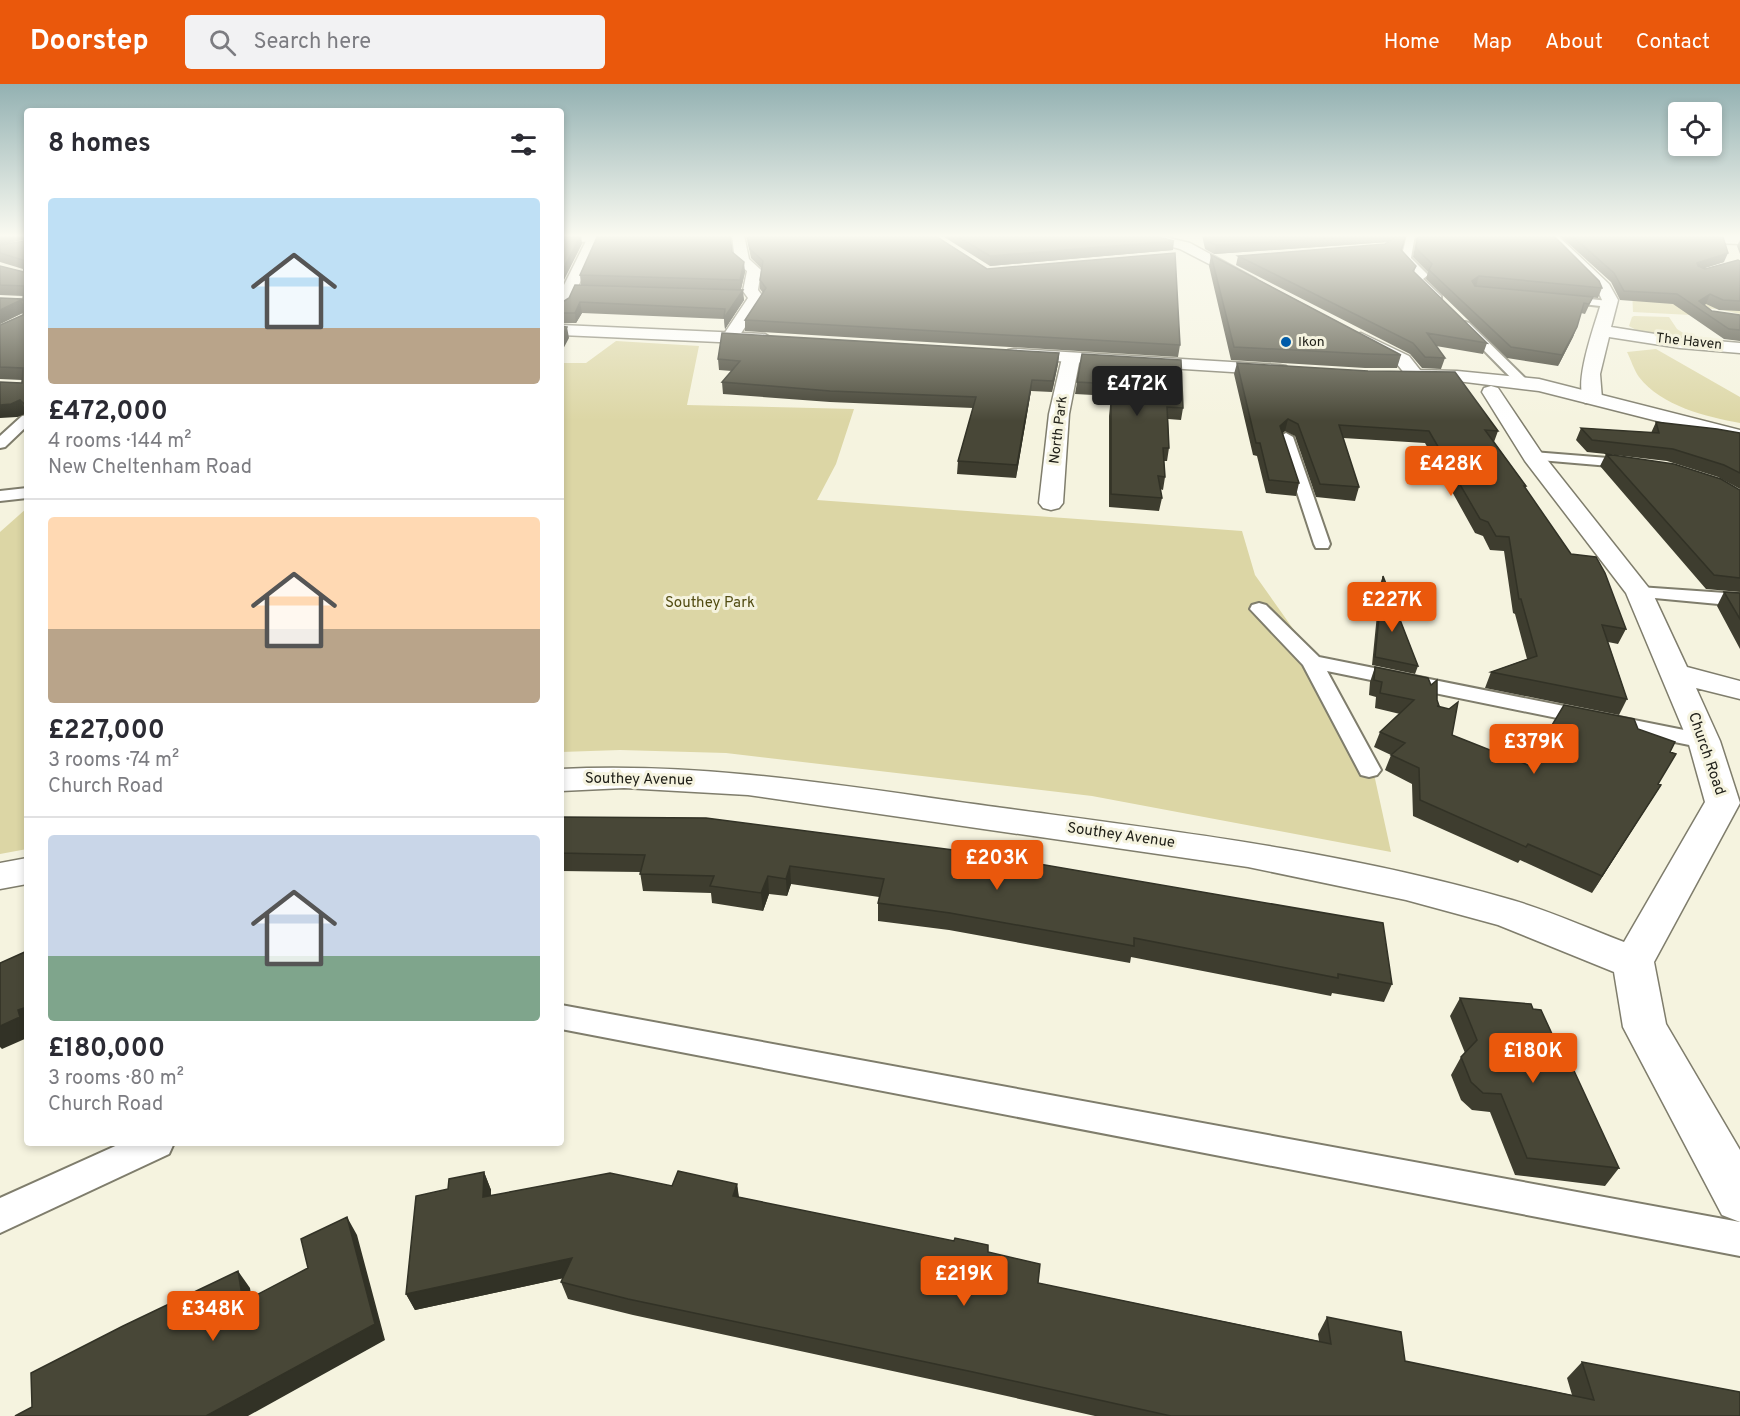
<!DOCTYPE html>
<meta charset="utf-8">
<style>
body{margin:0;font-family:Overpass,sans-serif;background:#f2f2f3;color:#2b2b33;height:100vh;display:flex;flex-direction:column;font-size:22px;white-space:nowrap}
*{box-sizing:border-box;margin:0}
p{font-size:20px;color:#7c7c81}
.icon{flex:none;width:33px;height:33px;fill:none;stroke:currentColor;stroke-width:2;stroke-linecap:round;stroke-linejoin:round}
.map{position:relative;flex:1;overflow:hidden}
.details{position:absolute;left:24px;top:24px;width:540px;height:1038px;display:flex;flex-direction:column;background:#fff;border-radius:6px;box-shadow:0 3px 9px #0003}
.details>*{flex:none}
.controls{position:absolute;left:1668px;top:18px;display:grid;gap:12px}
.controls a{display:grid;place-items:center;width:54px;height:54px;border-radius:6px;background:#fff;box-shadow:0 3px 9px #0003;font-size:30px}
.price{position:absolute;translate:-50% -51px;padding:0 14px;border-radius:6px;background:#ea580c;color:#fff;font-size:20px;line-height:39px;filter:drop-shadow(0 2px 3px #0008)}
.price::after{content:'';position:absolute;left:50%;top:36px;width:18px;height:14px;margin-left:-9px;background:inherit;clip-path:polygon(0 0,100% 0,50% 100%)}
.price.selected{background:#222;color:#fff}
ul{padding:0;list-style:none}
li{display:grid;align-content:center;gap:12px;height:318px;padding:0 24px}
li+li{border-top:2px solid #e1e1e2}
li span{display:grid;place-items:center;height:186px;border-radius:6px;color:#555}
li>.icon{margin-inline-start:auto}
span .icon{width:108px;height:108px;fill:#fffc;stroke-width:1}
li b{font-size:26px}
h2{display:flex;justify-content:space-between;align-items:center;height:72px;padding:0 24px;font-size:26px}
header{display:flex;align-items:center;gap:36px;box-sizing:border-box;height:84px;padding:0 30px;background:#ea580c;color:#fff}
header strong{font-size:28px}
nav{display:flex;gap:33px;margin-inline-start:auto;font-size:21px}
.search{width:420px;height:54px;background:#f2f2f3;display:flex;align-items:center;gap:15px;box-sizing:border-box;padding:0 21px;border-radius:6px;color:#7c7c81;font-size:22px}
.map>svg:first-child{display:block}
.green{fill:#dcd6a5}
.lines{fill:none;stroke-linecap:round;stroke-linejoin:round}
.lane-casing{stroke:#7f7d6c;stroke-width:4}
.street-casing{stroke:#7f7d6c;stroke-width:3}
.secondary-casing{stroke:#7f7d6c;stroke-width:3}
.lane{fill:#fff;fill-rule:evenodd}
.street{fill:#fff;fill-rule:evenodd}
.secondary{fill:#fff;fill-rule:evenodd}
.wall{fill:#3e3d2f}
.shaded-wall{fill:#323226}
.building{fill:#484737;stroke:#323226;stroke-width:1.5}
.poi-dot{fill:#005ca9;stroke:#f5f3df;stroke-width:2}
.labels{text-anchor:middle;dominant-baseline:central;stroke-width:6;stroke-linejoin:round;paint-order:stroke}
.far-poi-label{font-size:14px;fill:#202019;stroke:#f5f3df;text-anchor:start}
.far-street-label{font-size:14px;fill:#202019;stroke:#f5f3df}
.park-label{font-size:15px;fill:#524c12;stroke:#f5f3df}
.street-label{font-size:15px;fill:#202019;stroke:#f5f3df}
</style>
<header>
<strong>Doorstep</strong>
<div class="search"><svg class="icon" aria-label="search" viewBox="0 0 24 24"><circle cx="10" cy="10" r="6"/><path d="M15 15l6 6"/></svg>Search here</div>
<nav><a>Home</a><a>Map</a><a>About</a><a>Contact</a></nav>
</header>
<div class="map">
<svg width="1740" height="1332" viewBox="0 0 1740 1332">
<rect width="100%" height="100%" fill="#f5f3df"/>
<!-- green -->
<path class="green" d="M 1632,206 L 1740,224 L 1740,230 L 1718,225 L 1680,223 L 1691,231 L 1633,228 Z
M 1634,232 L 1669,233 L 1677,245 L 1694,256 L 1641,249 L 1629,242 L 1632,233 Z
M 616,257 L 699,262 L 687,321 L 854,325 L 836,380 L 817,416 L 1242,447 L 1255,491 L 1330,597 L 1372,681 L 1391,768 L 1092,712 L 726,669 L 620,666 L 561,668 L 561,279 L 586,279 Z
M 1656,265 L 1740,313 L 1740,339 C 1707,333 1661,322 1639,293 C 1634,286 1631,276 1627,268 Z
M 27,424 L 27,765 L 0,770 L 0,448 Z"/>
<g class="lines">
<defs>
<path id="lane" d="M 561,151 L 593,152 L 597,155 L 593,158 L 561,157 Z
M 1407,151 L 1415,151 L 1411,174 L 1428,191 L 1423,195 L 1441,212 L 1441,216 L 1433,216 L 1412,195 L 1417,191 L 1401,175 Z
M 1560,212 L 1609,217 L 1614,220 L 1609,223 L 1556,217 L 1556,213 Z
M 1465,238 L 1469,239 L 1527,296 L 1529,299 L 1527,302 L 1519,302 L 1461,243 L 1459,241 Z
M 27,331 L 27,342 L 5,363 L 0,364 L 0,352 L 22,332 Z
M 1286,349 L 1293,353 L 1330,460 L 1328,464 L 1316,464 L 1314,460 L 1279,353 Z
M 1533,368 L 1633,376 L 1640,380 L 1633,384 L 1528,375 L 1526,372 L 1528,369 Z
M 27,404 L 27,414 L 0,417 L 0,407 Z
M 1639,503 L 1740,510 L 1740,522 L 1633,512 L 1630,508 L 1633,504 Z
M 1259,519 L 1266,521 L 1319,573 L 1704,650 L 1712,652 L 1715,657 L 1712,662 L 1704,664 L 1327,587 L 1381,686 L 1377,691 L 1369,693 L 1361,691 L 1303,581 L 1250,525 L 1252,521 Z
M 561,921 L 1740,1138 L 1740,1172 L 561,945 Z
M 122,1059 L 174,1059 L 169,1070 L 0,1149 L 0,1114 Z"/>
<path id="street" d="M 589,151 L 601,151 L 569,223 L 561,228 L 561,207 Z
M 732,151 L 744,151 L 749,175 L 761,186 L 758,206 L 764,214 L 736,257 L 730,258 L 722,253 L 748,214 L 743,207 L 747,187 L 735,177 Z
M 1137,151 L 1156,151 L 1190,159 L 1256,195 L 1249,199 L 1244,198 L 1180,165 L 1139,154 Z
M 1544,151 L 1557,151 L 1609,200 L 1618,216 L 1611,243 L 1680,254 L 1740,259 L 1740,269 L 1680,264 L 1609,253 L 1600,290 L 1602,315 L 1599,319 L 1585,319 C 1572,300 1596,238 1602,216 L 1597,205 Z
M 1601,151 L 1740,152 L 1740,160 L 1607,155 Z
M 1361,249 L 1409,272 L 1424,291 L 1421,295 L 1409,295 L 1397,280 L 1355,258 L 1353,254 L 1355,250 Z
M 1071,269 L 1077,270 L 1080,274 L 1069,330 L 1063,419 L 1059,424 L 1051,426 L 1043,424 L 1039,419 L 1049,330 L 1062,274 L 1065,270 Z
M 1491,302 L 1498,304 L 1541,368 L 1652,508 L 1687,583 L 1740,597 L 1740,615 L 1696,604 L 1720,657 L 1740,719 L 1654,878 L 1666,940 L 1740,1066 L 1740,1138 L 1722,1131 L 1623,943 L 1614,888 L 1498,841 L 1406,816 L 1248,783 L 748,711 L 624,704 L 561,707 L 561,685 C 705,678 845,702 988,722 C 1164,746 1341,766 1512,816 C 1550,827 1587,844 1624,858 L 1705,718 L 1688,657 L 1626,509 L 1525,377 L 1482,308 L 1484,304 Z
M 27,774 L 27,800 L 0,805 L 0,779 Z"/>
<path id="secondary" d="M 561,241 L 765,250 L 773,255 L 765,260 L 561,251 Z
M 1014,265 L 1280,281 L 1286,282 L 1289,286 L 1286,290 L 1280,291 L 1008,274 L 1005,270 L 1008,266 Z
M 1413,286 L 1457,287 L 1539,295 L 1740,346 L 1740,358 L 1539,307 L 1457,297 L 1407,295 L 1404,291 L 1407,287 Z"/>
</defs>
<!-- lane casing -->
<use href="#lane" class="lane-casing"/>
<!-- street casing -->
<use href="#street" class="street-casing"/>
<!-- secondary casing -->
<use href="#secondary" class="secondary-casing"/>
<!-- lane -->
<use href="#lane" class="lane"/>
<!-- street -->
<use href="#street" class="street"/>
<!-- secondary -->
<use href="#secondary" class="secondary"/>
</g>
<!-- wall -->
<path class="wall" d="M 27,151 L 27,329 L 17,333 L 22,296 L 0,295 L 0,241 L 23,231 L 23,229 L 0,240 L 0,214 L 23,215 L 23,212 L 0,211 L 0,182 L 24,188 L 23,185 L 0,178 L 0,161 L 24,157 L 24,155 L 0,161 Z
M 746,151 L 934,151 L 987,185 L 1180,261 L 1178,273 L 745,247 L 745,236 L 763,209 L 760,205 L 760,196 L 762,185 L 751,174 Z
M 941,151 L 1151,151 L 1173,166 L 990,182 Z
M 1156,151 L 1173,151 L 1172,153 Z
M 1202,151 L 1406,151 L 1402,166 L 1416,182 L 1414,188 L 1487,259 L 1483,270 L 1436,262 L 1445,274 L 1441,285 L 1422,284 L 1410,270 L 1236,181 L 1238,172 L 1385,160 L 1388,158 L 1214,170 L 1205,165 Z
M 1417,151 L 1553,151 L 1602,204 L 1598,214 L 1476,202 L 1593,213 L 1585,230 L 1581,229 L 1573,253 L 1558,282 L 1507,274 L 1426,195 L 1428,188 L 1413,173 Z
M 1559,151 L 1660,151 L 1724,178 L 1704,184 L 1705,185 L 1740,177 L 1740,227 L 1719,226 L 1706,220 L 1704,221 L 1712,227 L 1740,231 L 1740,257 L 1724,255 L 1673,220 L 1620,216 L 1611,198 Z
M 1740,156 L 1740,170 L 1737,162 Z
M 732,168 L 745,188 L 741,205 L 744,216 L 725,245 L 724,235 L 582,229 L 576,239 L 561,239 L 561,219 L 569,214 L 581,201 L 580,191 Z
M 1211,171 L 1401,271 L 1397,284 L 1365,284 L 1231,276 L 1209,182 Z
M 1059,269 L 1058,280 L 1052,308 L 1031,307 L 1016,394 L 957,390 L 958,377 L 973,324 L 830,318 L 723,310 L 722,298 L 732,287 L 719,286 L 718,275 Z
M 1082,270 L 1183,324 L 1181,336 L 1168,335 L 1169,364 L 1167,377 L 1164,377 L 1165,393 L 1163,406 L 1160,405 L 1162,414 L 1159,427 L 1109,423 L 1109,332 L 1111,312 L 1075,310 Z
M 1237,279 L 1498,347 L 1494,358 L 1526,402 L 1525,405 L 1571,470 L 1626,545 L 1618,560 L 1608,558 L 1627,615 L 1619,631 L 1485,604 L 1491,588 L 1527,575 L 1515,530 L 1513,529 L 1504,467 L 1490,466 L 1483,452 L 1475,449 L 1425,359 L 1343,354 L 1359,403 L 1355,417 L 1316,413 L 1295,352 L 1285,347 L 1282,349 L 1299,399 L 1296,412 L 1266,409 L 1257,372 L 1253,371 L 1234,290 Z
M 1656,338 L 1740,349 L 1740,405 L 1718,393 L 1667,377 L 1606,370 L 1740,406 L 1740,508 L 1706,505 L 1600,382 L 1606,370 L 1587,368 L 1576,356 L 1581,344 L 1651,349 Z
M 1383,492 L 1418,582 L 1415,590 L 1372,581 L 1380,500 Z
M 1724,508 L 1740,509 L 1740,565 L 1717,522 Z
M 1375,583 L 1437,616 L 1452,651 L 1528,681 L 1638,645 L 1670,668 L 1658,700 L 1661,701 L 1592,809 L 1520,776 L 1518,779 L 1413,732 L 1412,700 L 1385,686 L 1391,671 L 1374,663 L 1380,648 L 1400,630 L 1375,624 L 1376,613 L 1369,611 L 1370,598 Z
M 561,733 L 706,734 L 1392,900 L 1384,918 L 1332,909 L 1331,912 L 1131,873 L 1130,879 L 949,846 L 878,837 L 878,819 L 879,813 L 791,800 L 787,812 L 769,810 L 763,827 L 712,819 L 711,809 L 643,807 L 640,788 L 561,787 Z
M 1460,914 L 1533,925 L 1564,976 L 1619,1084 L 1605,1102 L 1515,1091 L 1490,1028 L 1472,1026 L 1461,1016 L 1451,991 L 1461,973 L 1465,969 L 1450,932 Z
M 484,1088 L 491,1106 L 491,1112 L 672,1102 L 737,1100 L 739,1113 L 988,1168 L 1038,1199 L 1319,1257 L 1318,1250 L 1327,1233 L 1405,1277 L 1572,1311 L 1567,1294 L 1582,1278 L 1740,1332 L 1095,1332 L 971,1304 L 633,1231 L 568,1215 L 561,1198 L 563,1194 L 415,1226 L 406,1210 L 448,1105 Z"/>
<!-- shaded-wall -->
<path class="shaded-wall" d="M 0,151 L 25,151 L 27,155 L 0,161 Z
M 581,151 L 582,160 L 561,202 L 561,189 Z
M 1373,151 L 1391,151 L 1389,158 L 1214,170 L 1216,161 Z
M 1174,157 L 1173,166 L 990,182 L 990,172 Z
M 1728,169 L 1724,178 L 1693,188 L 1697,179 Z
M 744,178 L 745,188 L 741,205 L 740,196 Z
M 1479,192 L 1476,202 L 1469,206 L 1472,197 Z
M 743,206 L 744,216 L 725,245 L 724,234 Z
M 1710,210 L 1706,220 L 1699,225 L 1699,217 Z
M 21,216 L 26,227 L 0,240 L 0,226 Z
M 580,218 L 582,229 L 576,239 L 575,229 Z
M 567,243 L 569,254 L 561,269 L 561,254 Z
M 1577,243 L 1573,253 L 1558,282 L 1562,271 Z
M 1059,269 L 1058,280 L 1052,308 L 1053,297 Z
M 1032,296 L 1031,307 L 1016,394 L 1017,381 Z
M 20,316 L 27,329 L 17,333 L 0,334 L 0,321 Z
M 23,319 L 27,319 L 27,328 Z
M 1288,335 L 1285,347 L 1277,354 L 1280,342 Z
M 1661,701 L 1651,716 L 1592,809 L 1602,792 Z
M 790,782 L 791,800 L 787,812 L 786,795 Z
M 768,792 L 769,810 L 763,827 L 761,809 Z
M 27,923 L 27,954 L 2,965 L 0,963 L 0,942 L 18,926 Z
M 484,1088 L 491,1106 L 490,1131 L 483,1113 Z
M 737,1100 L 739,1118 L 733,1112 Z
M 347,1133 L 357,1151 L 385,1256 L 248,1332 L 206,1332 Z
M 572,1174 L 578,1191 L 415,1226 L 406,1210 Z
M 238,1187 L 250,1204 L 255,1234 L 243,1218 Z"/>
<!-- building -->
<path class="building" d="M 25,151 L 27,151 L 27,319 L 23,319 L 20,316 L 11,320 L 0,321 L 0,298 L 22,299 L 23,284 L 0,283 L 0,241 L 23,231 L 24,216 L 21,216 L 0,226 L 0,214 L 23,215 L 24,202 L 0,201 L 0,182 L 24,188 L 23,176 L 0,169 L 0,161 L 24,157 Z
M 561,151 L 581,151 L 561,189 Z
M 598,151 L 730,151 L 732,168 L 744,178 L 740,196 L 580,191 Z
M 747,151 L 934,151 L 987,185 L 1175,169 L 1180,261 L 745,236 L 766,204 L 760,196 L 763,177 L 750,165 Z
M 955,151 L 1151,151 L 1174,157 L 990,172 Z
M 1205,151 L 1373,151 L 1216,161 L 1207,157 Z
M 1392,151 L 1406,151 L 1401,166 L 1416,182 L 1413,187 L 1487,259 L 1427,249 L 1445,274 L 1425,273 L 1413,259 L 1238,172 L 1385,160 L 1393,155 Z
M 1418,151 L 1553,151 L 1599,197 L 1602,204 L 1479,192 L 1472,197 L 1475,202 L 1593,213 L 1589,220 L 1584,219 L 1577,243 L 1562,271 L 1511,263 L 1429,186 L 1432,180 L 1416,164 Z
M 1571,151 L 1660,151 L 1723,153 L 1728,169 L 1697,179 L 1698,182 L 1705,185 L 1738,176 L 1740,177 L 1740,217 L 1723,216 L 1710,210 L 1699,217 L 1712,227 L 1740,231 L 1740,246 L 1729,245 L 1677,210 L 1624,207 L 1614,189 Z
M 1211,171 L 1401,271 L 1369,270 L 1234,263 Z
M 575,201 L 743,206 L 724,234 L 725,225 L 580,218 L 575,229 L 561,229 L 561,219 L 569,214 Z
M 561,242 L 567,243 L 561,254 Z
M 722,249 L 1059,269 L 1053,297 L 1032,296 L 1017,381 L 958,377 L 976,313 L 830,307 L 722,298 L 740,277 L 718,275 Z
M 1082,270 L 1181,276 L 1183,324 L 1167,323 L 1169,364 L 1163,364 L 1165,393 L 1158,392 L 1162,414 L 1111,410 L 1111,320 L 1113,300 L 1077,298 Z
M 1237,279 L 1368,287 L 1455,288 L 1498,347 L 1485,346 L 1526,402 L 1524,402 L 1571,470 L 1596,473 L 1605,489 L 1626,545 L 1602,541 L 1627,615 L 1491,588 L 1537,572 L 1521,515 L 1519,515 L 1509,453 L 1496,452 L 1488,438 L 1480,435 L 1429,347 L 1339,341 L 1359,403 L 1320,400 L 1298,340 L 1288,335 L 1280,342 L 1299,399 L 1269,396 L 1260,359 L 1256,359 Z
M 1656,338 L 1717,345 L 1740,349 L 1740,389 L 1724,381 L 1673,365 L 1592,356 L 1581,344 L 1659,349 Z
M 1606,370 L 1674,380 L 1721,395 L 1740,406 L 1740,494 L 1714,491 Z
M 1383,492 L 1418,582 L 1375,573 Z
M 1724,508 L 1740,509 L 1740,535 Z
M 1375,583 L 1428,594 L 1431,601 L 1437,596 L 1437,616 L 1439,622 L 1437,622 L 1449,625 L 1458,618 L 1452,651 L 1528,681 L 1564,621 L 1634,635 L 1638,645 L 1675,658 L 1670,668 L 1676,670 L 1658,700 L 1661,701 L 1602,792 L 1528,760 L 1526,763 L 1420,716 L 1419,684 L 1391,671 L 1405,659 L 1380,648 L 1414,616 L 1380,609 L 1382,598 L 1374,596 Z
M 561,733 L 706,734 L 969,768 L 1383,839 L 1392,900 L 1338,890 L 1338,894 L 1134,854 L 1134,862 L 950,829 L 878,819 L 884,795 L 790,782 L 786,795 L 768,792 L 761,809 L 710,802 L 714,792 L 640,790 L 645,771 L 561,769 Z
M 27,867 L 27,923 L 18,926 L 20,933 L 0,942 L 0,879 Z
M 1460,914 L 1531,920 L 1533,925 L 1541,926 L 1564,976 L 1569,976 L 1619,1084 L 1527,1074 L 1501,1010 L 1483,1009 L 1471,998 L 1461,973 L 1477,956 Z
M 678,1087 L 737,1100 L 733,1112 L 954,1157 L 955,1154 L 988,1161 L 988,1168 L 1040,1180 L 1038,1199 L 1331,1260 L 1327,1233 L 1401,1248 L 1405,1277 L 1594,1316 L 1582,1278 L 1740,1308 L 1740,1332 L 1171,1332 L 973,1288 L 628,1215 L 561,1198 L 572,1174 L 406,1210 L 416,1112 L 448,1105 L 449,1095 L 484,1088 L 483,1113 L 610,1089 L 672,1102 Z
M 347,1133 L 375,1240 L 206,1332 L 15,1332 L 32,1323 L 31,1289 L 123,1242 L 238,1187 L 243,1218 L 308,1184 L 301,1155 Z"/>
<!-- sky -->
<linearGradient id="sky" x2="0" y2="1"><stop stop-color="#93b1b2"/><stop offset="0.45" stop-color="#fafaf1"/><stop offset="1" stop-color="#fafaf1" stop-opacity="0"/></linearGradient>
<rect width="1740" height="337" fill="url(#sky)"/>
<!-- markers -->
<circle class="poi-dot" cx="1286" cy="258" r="6"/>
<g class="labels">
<!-- far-poi labels -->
<g class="far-poi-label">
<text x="1298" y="258">Ikon</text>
</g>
<!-- far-street labels -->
<g class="far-street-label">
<text transform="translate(1689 258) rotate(6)">The Haven</text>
<text transform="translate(1059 346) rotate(-83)">North Park</text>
</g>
<!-- park labels -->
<g class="park-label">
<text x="710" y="519">Southey Park</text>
</g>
<!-- street labels -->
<g class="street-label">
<text transform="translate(1706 670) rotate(71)">Church Road</text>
<text transform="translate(639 696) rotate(1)">Southey Avenue</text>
<text transform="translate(1121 752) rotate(8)">Southey Avenue</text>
</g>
</g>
</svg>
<div class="controls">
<a><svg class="icon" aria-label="locate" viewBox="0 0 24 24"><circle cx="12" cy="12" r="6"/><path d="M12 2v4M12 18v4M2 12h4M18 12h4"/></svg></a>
</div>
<b class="price selected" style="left:1137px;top:333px">£472K</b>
<b class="price" style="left:1451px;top:413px">£428K</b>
<b class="price" style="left:1392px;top:549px">£227K</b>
<b class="price" style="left:1534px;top:691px">£379K</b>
<b class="price" style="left:997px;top:807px">£203K</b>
<b class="price" style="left:1533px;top:1000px">£180K</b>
<b class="price" style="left:964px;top:1223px">£219K</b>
<b class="price" style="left:213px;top:1258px">£348K</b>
<section class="details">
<h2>8 homes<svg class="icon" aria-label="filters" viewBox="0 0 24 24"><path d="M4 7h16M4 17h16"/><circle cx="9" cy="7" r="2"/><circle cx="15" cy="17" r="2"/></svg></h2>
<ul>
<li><span style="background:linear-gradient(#bfe0f5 70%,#b9a48a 0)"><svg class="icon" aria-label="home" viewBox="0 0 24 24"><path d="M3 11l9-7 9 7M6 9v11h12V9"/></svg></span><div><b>£472,000</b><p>4 rooms · 144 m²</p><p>New Cheltenham Road</p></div></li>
<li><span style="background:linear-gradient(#ffd9b3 60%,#b9a48a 0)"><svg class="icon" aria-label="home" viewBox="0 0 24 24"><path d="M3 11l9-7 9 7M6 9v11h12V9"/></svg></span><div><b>£227,000</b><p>3 rooms · 74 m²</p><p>Church Road</p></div></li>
<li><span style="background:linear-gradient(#c9d6e8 65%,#7fa58c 0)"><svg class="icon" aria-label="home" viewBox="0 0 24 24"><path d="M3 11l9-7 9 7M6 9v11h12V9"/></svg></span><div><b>£180,000</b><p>3 rooms · 80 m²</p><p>Church Road</p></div></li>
</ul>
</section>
</div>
